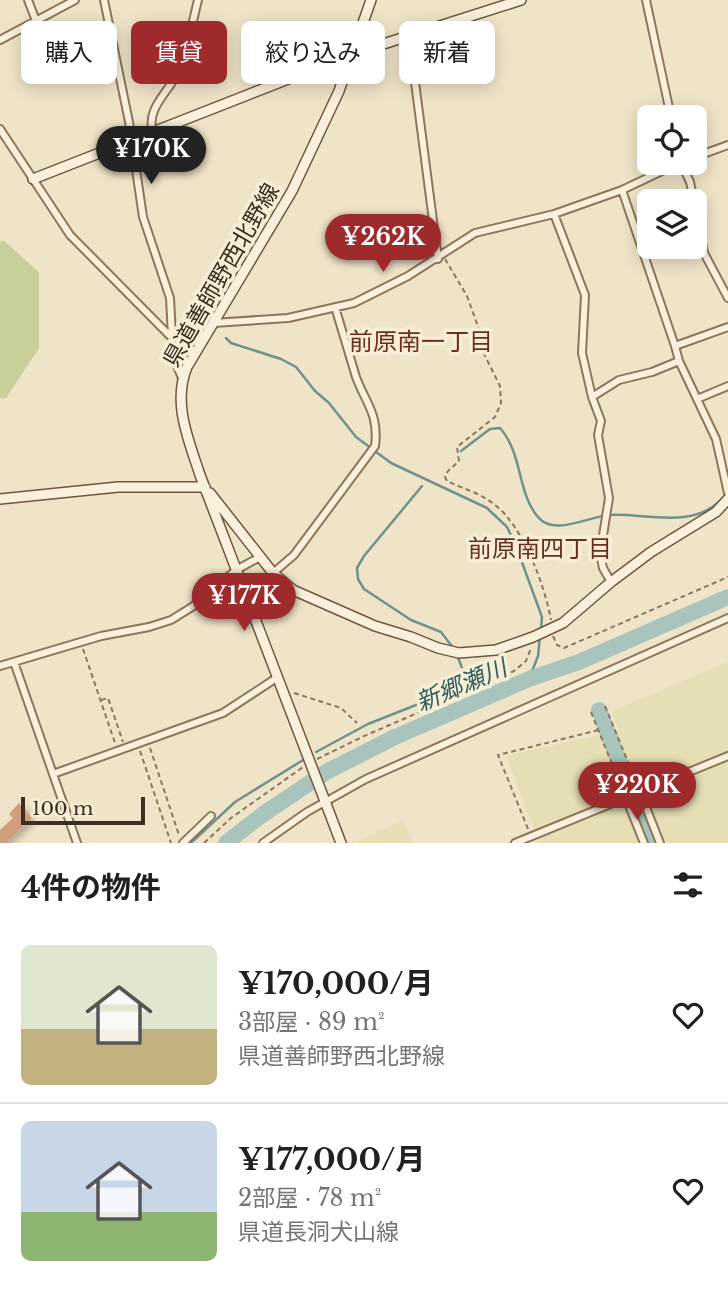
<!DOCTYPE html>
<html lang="ja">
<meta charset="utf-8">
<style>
body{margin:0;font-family:"Libre Baskerville","Noto Sans JP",serif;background:#f2f2f2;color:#202124;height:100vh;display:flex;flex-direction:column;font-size:26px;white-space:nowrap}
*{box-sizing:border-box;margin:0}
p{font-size:23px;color:#757577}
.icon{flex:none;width:38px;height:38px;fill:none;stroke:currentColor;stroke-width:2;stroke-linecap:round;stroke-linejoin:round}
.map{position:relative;height:843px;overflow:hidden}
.sheet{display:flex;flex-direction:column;background:#fff;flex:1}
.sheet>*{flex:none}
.hud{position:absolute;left:21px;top:21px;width:686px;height:63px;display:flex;gap:14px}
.fabs{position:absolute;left:637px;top:105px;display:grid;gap:14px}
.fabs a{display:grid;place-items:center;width:70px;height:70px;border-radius:10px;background:#fff;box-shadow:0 4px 18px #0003;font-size:35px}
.scale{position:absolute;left:21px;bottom:18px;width:124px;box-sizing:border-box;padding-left:7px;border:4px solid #3d2e20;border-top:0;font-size:19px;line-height:24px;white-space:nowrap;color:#3d2e20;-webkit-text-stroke:5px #f7eed8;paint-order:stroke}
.price{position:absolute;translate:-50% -60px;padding:0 16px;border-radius:24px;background:#9e2a2b;color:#fff;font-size:23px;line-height:46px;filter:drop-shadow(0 2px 4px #0008)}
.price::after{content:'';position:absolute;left:50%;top:42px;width:21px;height:16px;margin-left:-10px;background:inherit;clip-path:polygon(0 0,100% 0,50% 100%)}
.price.on{background:#222;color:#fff}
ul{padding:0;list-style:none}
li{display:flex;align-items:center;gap:21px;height:175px;padding:0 21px}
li+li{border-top:2px solid #e0e0e0}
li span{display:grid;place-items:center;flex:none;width:196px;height:140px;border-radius:10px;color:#555}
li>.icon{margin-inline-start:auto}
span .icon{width:84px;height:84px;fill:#fffc;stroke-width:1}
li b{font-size:30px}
h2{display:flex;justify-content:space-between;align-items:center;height:84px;padding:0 21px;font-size:30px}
.tag{padding:0 24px;border-radius:10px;background:#fff;box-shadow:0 4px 18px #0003;font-size:24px;line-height:63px}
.tag.on{background:#9e2a2b;color:#fff}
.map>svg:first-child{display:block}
.farmland{fill:#e6deb5}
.green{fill:#c9cf9b}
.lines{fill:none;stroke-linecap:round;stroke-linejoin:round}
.stream{stroke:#6f938a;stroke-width:2.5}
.river{stroke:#a9c4bc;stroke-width:16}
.building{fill:#cf9f7d;filter:url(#shadow)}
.street-casing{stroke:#8d765c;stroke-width:10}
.secondary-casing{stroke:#6f573f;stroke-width:12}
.path{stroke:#8d765c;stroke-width:2;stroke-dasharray:5 3.5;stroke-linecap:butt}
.street{stroke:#faf1dc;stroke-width:6}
.secondary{stroke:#faf1dc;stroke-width:9}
.labels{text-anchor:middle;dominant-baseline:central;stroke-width:7;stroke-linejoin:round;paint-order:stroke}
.street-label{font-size:23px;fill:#3d2e20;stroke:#f7eed8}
.neighbourhood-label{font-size:24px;fill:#6b2e1e;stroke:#f7eed8}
.water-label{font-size:24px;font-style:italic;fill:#2f5d5a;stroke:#f7eed8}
</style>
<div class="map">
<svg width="728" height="843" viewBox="0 0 728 843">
<defs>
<filter id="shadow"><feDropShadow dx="3.5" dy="3.5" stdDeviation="3.5" flood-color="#0004"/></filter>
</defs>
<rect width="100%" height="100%" fill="#f0e4c8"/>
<!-- farmland -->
<path class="farmland" d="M 728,662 L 728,843 L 535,843 L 539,841 L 506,756 L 619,730 L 612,711 Z
M 403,820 L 413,843 L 358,843 L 358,841 Z"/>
<!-- green -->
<path class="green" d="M 4,241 L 39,272 L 39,348 L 6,398 L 0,398 L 0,242 Z"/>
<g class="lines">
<!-- stream -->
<path class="stream" d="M 226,338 L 231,343 L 281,359 L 296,367 L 315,391 L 329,403 L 356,437 L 391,463 L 487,508 L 507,527 L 516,546 L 542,617 L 541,629
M 461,451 L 490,429 L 500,428 C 523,454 517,493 538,517 C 554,537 589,516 610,515 C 644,513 691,529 720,501 L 728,507
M 422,486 L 364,556 L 357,568 L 358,579 L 364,589 L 411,620 L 441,632 L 454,649
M 529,679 L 538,656 L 540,636
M 316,752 L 368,724 L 459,688 L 464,683 L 464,673 L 457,655
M 191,843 L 235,802 L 303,760"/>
<!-- river -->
<path class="river" d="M 599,710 L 651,843
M 226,843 L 262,815 L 326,772 L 395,737 L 529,679 L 579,662 L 728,597"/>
</g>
<!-- building -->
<path class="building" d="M 19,803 L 32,818 L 6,843 L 0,843 L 0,830 L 13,818 L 9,814 Z"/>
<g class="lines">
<defs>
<path id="street" d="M 28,0 L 36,21
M 104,0 L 129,122 L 143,217 L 170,298 L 173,356 L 182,378
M 646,0 L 671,117
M 409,36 L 438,259
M 0,40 L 75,0
M 0,129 L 70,235 L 172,338
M 153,132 C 146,111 165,95 174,79 C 186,57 192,24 198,0
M 695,157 L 728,145
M 681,163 L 690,182 L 694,201
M 622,190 L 675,346
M 695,207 L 704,253 L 728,298
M 554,214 L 585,295 L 582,353 L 592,397
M 213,323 L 288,318 L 354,303 L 408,276 L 475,233 L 554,214 L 622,190 L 679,163
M 679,361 L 716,439 L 728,493
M 697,399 L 728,386
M 273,573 L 294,555 L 375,446 C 379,414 366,404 356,377 C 349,354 342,330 335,307
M 611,582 L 603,568 L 600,554 L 609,498 L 598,435 L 601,421 L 592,397 L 619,380 L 652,372 L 679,361 L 675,346 L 728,327
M 14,662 L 77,843
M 0,666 L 101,636 L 149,627 L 171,620 L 192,607 L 236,570 L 260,557
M 53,774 L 223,713 L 278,677
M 640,792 L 660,843
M 626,798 L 644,843
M 183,843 L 211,816
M 263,843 L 307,812 L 366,779 L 728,618
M 515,843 L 728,756"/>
<path id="secondary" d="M 33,179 L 352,54 L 521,0
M 210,493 L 273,573 L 293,590 L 375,626 L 411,637 L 438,648 L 459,653 L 496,650 L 533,637 L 563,623 L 611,582 L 651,552 L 716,512 L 728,499
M 0,499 L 118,487 L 205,487
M 341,843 L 200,475 C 189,441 172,403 187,367 L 292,191 L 339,91 L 371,0"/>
</defs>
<!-- street casing -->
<use href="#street" class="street-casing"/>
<!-- secondary casing -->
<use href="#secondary" class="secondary-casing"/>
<!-- path -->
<path class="path" d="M 445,259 L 467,296 L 481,335 L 485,356 L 500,386 L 501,403 L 495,417 L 457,447 L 459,461 L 448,471 L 445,477 L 447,481 C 463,489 481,493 495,505 C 523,526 545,586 551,620
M 553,636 L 557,645 L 564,648 L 728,577
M 83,649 L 115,743
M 294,693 L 341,708 L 357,723
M 101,700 L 108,698 L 123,742
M 605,706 L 637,784
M 591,712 L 623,791
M 150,748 L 179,835
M 140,751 L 171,843
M 317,759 L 362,737 L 514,671 L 526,661 L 531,648
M 528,829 L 498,755 L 599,730
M 204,843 L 231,818 L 303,767"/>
<!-- street -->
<use href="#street" class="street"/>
<!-- secondary -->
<use href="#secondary" class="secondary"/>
</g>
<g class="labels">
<!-- street labels -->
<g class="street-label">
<text transform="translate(221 275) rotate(-60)">県道善師野西北野線</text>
</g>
<!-- neighbourhood labels -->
<g class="neighbourhood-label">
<text x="421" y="341">前原南一丁目</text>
<text x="540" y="548">前原南四丁目</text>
</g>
<!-- water labels -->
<g class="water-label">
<text transform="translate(461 685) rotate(-23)">新郷瀬川</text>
</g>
</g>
</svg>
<div class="fabs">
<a><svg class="icon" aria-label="locate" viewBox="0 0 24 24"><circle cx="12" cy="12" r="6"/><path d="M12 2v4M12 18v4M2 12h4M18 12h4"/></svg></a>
<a><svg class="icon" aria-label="layers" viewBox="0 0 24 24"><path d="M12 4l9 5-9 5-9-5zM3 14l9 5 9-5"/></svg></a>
</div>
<div class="scale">100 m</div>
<b class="price on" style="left:151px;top:186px">¥170K</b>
<b class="price" style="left:383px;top:274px">¥262K</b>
<b class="price" style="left:244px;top:633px">¥177K</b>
<b class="price" style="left:637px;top:822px">¥220K</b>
<div class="hud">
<a class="tag">購入</a>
<a class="tag on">賃貸</a>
<a class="tag">絞り込み</a>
<a class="tag">新着</a>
</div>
</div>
<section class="sheet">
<h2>4件の物件<svg class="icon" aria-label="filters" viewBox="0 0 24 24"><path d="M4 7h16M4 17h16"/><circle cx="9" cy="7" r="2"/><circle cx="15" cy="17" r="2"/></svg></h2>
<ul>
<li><span style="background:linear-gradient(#dfe7d0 60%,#c2b280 0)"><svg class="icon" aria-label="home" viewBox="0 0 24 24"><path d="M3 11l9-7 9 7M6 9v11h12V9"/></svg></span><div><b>¥170,000/月</b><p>3部屋 · 89 m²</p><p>県道善師野西北野線</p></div><svg class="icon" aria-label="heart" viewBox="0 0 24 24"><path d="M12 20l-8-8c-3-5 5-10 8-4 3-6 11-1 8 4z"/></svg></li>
<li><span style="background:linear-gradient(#c9d6e8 65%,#8fb573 0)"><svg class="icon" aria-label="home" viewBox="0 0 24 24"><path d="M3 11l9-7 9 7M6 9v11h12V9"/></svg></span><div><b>¥177,000/月</b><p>2部屋 · 78 m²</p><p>県道長洞犬山線</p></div><svg class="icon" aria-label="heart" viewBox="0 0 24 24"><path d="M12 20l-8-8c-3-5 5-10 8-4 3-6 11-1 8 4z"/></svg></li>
</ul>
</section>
